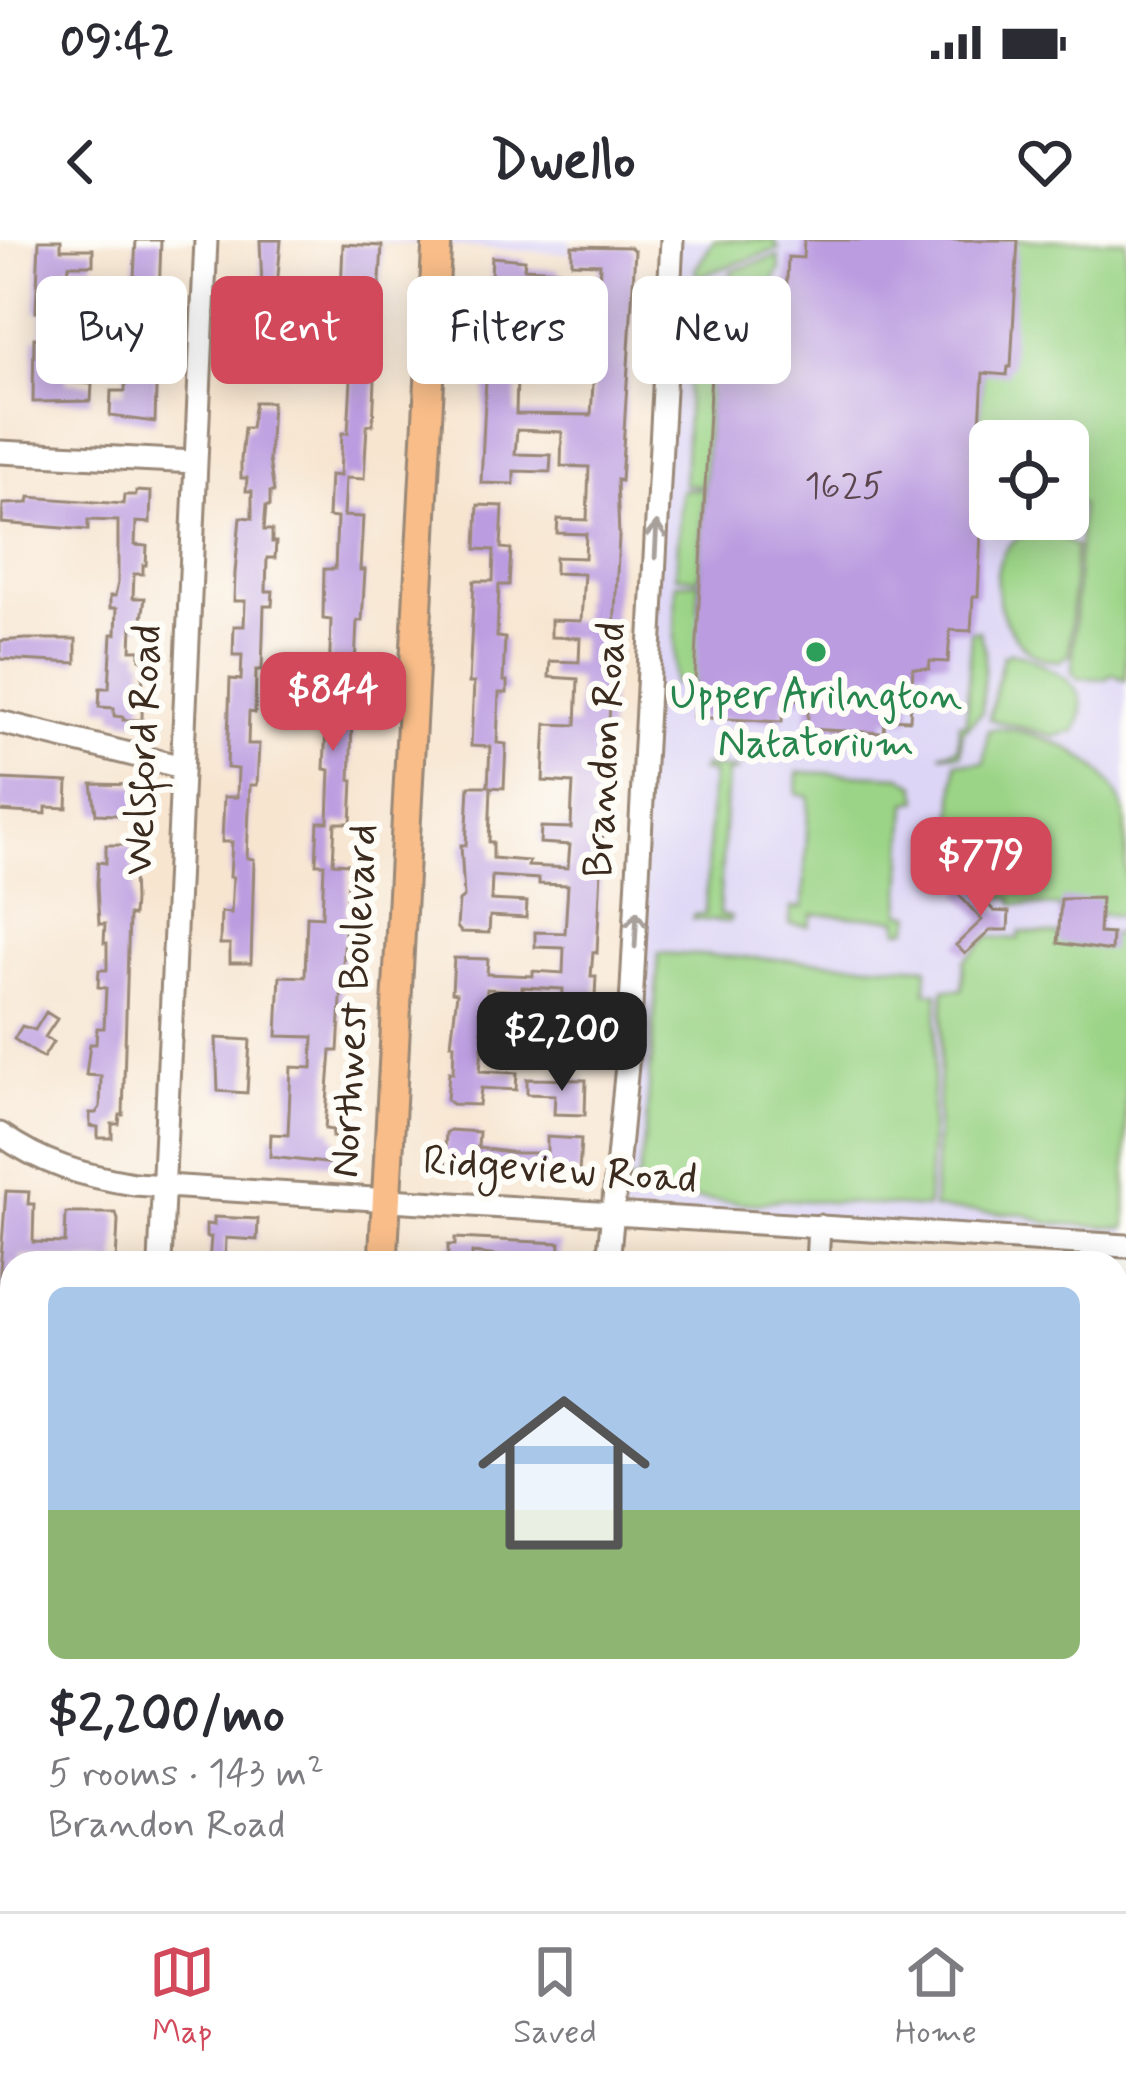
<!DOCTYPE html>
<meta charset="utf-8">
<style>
body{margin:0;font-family:Mynerve,sans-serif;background:#f2f2f3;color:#2b2b33;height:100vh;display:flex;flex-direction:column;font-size:45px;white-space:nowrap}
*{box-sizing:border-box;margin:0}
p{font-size:39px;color:#7c7c81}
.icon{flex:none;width:66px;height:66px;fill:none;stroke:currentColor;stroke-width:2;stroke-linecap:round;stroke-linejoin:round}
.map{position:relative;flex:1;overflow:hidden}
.panel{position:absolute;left:0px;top:1011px;width:1128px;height:660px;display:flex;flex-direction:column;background:#fff;border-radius:36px 36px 0 0;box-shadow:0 6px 30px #0003}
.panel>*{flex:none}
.top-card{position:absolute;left:36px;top:36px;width:1056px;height:108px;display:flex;gap:24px}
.controls{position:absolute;left:969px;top:180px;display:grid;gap:24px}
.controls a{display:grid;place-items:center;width:120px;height:120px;border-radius:18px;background:#fff;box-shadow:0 6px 30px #0003;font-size:60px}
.price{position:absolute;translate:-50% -102px;padding:0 27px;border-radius:24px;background:#d1495b;color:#fff;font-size:39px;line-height:78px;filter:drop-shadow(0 3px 6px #0008)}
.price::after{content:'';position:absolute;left:50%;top:72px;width:36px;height:27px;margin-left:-18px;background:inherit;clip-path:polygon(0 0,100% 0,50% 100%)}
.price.current{background:#222;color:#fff}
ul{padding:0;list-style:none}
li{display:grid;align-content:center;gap:24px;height:636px;padding:0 48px}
li span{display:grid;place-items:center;height:372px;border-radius:18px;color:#555}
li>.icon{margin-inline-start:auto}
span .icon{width:216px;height:216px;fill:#fffc;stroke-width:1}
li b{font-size:51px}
.pill{padding:0 42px;border-radius:18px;background:#fff;box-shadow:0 6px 30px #0003;font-size:42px;line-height:108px}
.pill.current{background:#d1495b;color:#fff}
.status{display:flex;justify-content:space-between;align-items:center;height:84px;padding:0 60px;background:#fff;direction:ltr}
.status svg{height:33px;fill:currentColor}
header{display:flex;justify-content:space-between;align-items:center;height:156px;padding:0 48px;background:#fff;font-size:54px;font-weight:700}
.tabs{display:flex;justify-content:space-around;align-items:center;height:168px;border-top:3px solid #e1e1e2;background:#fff;font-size:33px;color:#7c7c81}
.tabs a{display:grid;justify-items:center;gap:6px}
.tabs .current{color:#d1495b}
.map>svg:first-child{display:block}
.built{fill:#ddd5f6;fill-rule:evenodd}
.green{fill:#9bd487;stroke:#6b7f52;stroke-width:3}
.building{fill:#bb9ce0;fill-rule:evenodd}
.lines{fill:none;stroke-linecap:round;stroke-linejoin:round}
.minor-casing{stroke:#987;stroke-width:27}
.major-casing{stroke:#987;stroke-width:33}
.minor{stroke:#fff;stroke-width:21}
.major{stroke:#f8bd89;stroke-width:27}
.oneway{stroke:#a79f9a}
.leisure-dot{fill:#2e9e5b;stroke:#fdfcf7;stroke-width:4.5}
.labels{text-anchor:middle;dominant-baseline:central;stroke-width:12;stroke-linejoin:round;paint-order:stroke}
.number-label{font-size:36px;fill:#5b464e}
.leisure-label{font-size:42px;fill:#27864d;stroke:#fdfcf7}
.street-label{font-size:42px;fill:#3b2a1e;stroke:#fdfcf7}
</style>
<div class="status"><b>09:42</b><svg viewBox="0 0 49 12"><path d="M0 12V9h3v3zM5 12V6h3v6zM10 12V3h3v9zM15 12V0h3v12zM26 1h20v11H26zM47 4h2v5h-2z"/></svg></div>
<header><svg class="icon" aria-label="back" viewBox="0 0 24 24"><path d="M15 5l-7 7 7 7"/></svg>Dwello<svg class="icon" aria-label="heart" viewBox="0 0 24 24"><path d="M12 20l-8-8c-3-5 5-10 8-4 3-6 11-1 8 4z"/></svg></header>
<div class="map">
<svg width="1126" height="1671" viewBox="0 0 1126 1671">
<rect width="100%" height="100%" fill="#fdfcf7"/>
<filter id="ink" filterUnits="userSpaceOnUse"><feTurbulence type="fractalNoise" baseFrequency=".00833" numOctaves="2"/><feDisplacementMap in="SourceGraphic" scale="24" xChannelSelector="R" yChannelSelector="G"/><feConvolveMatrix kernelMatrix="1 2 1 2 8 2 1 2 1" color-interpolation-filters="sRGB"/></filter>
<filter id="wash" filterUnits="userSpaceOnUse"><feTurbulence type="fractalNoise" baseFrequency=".004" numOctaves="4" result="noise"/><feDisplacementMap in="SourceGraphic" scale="48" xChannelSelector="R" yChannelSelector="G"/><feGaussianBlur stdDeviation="2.7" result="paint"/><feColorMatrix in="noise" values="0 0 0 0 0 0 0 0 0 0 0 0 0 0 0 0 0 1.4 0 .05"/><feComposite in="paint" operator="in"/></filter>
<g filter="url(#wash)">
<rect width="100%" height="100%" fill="#f7e5d0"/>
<!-- built -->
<path class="built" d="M 348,0 L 571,0 L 570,14 Z
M 672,0 L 1126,0 L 1126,1006 L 610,973 ZM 990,201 L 1068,201 L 1068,279 L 990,279 ZM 799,531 L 901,536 L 916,545 L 919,560 L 907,561 L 901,673 L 911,673 L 913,680 L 908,689 L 899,690 L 899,679 L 811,674 L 811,683 L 790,684 L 791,668 L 803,668 L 809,556 L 799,555 Z"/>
<!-- green -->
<path class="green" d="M 714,0 L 774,0 L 779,9 L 697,37 L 695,30 Z
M 970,0 L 1126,0 L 1126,440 L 1112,434 L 1106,439 L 1078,438 L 1072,432 L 1081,264 L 1069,263 L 1068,266 L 1068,201 L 990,201 L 990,248 L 981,250 L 980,265 L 976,265 L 983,124 Z
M 779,16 L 780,30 L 775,36 L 773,57 L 778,60 L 715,57 L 709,157 L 715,163 L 708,163 L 704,246 L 684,244 L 692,46 L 712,38 L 715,42 L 732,37 L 731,31 Z
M 684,249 L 704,250 L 699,338 L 676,336 L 681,251 Z
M 1045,291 L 1058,295 L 1075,307 L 1069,415 L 1059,421 C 995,421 965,292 1045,291 Z
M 699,342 L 698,370 L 704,371 L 695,445 L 674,444 L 676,343 Z
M 971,391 L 979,391 L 985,411 L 982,472 L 962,492 L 961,514 L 940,513 L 958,508 L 959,483 L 966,483 Z
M 1009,413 C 1025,412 1032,420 1046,427 C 1073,440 1093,459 1075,491 L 1055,496 L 989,479 L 1003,416 Z
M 999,488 C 1043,492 1119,521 1126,582 C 1126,612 1126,645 1126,676 L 1060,672 L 1060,667 L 1013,664 L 1012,658 L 986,656 L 976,645 L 977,619 L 951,617 L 956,522 L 984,523 L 988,490 Z
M 703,526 L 739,530 L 727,533 L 719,675 L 731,677 L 729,682 L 692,679 L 694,675 L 705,674 L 712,532 L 701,531 Z
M 798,532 L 901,536 L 916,545 L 919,560 L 907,562 L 901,672 L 913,675 L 908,689 L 899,690 L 898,679 L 812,674 L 809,686 L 790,684 L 791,668 L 803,667 L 809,557 L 797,554 Z
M 1067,691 L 1126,695 L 1126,988 L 1048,983 L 1025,974 L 933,969 L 944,749 L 962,750 L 964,721 L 989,697 L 1019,699 L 1020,692 L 1066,695 Z
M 659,713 L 927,727 L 926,752 L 938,753 L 927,968 L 780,959 L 757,964 L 628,953 L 625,944 L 638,940 L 646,887 Z"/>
<g id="blocks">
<!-- building -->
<path class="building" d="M 39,0 L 61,0 L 61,9 L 93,9 L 93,25 L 69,25 L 64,70 L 85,72 L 84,89 L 70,88 L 66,142 L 92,144 L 91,161 L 33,162 L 34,98 L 41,99 L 43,72 L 36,72 Z
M 136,0 L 161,0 L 159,58 L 156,58 L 155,66 L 145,66 L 144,95 L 144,108 L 153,108 L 153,117 L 157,117 L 155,182 L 110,176 L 111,151 L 125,151 L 126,123 L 119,123 L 120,109 L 126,109 L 128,65 L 117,64 L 118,47 L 128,47 L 128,37 L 134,37 Z
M 260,0 L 281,0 L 276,60 L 288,61 L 287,80 L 274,80 L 277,120 L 266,119 L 266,124 L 247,123 L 249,71 L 255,72 L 262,47 Z
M 804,0 L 1018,0 L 1011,127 L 1008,127 L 1007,135 L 983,133 L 974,291 L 981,292 L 978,356 L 973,356 L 971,391 L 950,390 L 948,422 L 930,421 L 929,429 L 913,428 L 910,480 L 885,479 L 884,493 L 807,489 L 809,460 L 783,459 L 782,482 L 693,477 L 715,56 L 786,60 L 788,17 L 803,18 Z
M 343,4 L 382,6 L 376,107 L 358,106 L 356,139 L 375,140 L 373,185 L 367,185 L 364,239 L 346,238 L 344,276 L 363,277 L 360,330 L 365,330 L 362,381 L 357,381 L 354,447 L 336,446 L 334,485 L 352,485 L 350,540 L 353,540 L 351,583 L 335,583 L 333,623 L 349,624 L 338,811 L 331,811 L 325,889 L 333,890 L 332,897 L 336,897 L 335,924 L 270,917 L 271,894 L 288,895 L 291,827 L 312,828 L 313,797 L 277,796 L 278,774 L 280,736 L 305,737 L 307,676 L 322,677 L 324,624 L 316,624 L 318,582 L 328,582 L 330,530 L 324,529 L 326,486 L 318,486 L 320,443 L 329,443 L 331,380 L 323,379 L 324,329 L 335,329 L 337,278 L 328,277 L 330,235 L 340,236 L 342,193 L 348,193 L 351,140 L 340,139 L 342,104 L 352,104 L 355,52 L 341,51 Z
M 572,6 L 630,7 L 635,11 L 621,241 L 617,240 L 619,297 L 608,501 L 604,501 L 602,525 L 606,525 L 597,713 L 593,712 L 591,736 L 596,736 L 592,817 L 482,807 L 480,831 L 517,833 L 516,850 L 481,848 L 479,865 L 452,864 L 447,860 L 449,832 L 453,833 L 454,804 L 451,804 L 457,753 L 452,752 L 454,718 L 488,719 L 487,734 L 533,736 L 533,731 L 563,733 L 564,708 L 535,707 L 535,692 L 565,693 L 568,645 L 539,644 L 539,639 L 492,636 L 491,660 L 527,662 L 526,678 L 490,676 L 489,693 L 461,692 L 457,687 L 459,661 L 464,657 L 461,605 L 466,605 L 469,546 L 488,546 L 490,507 L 471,506 L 474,443 L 469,443 L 474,341 L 493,341 L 494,310 L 476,309 L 478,265 L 503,266 L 501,308 L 511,309 L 509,345 L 499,345 L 497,397 L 505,398 L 503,441 L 507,441 L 507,453 L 499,453 L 497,503 L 506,504 L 504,548 L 491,547 L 489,602 L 493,602 L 493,618 L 529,621 L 528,626 L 568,628 L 570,605 L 540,603 L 541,587 L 571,588 L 572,560 L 573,543 L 543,541 L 545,501 L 546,484 L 576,485 L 578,439 L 549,437 L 550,421 L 579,422 L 580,398 L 551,397 L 551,380 L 581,381 L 584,334 L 555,333 L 555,317 L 585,318 L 586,294 L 557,293 L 558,279 L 587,280 L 589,227 L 561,226 L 562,192 L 517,190 L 515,214 L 551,215 L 550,232 L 514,231 L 514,244 L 481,243 L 492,17 L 525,20 L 524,28 L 559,30 L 558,46 L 524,44 L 521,79 L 568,81 L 568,71 L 598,72 L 600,24 L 572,23 ZM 520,95 L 568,97 L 566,126 L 594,128 L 591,175 L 516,174 L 517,135 L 554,137 L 555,121 L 519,119 ZM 522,747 L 563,749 L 560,797 L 482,791 L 487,749 L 522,751 Z
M 255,162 L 272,162 L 269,220 L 274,252 L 270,252 L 270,266 L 266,266 L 264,290 L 272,290 L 272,302 L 276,302 L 275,318 L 267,318 L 266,351 L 273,351 L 272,366 L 264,366 L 262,430 L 256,430 L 255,473 L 249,472 L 248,504 L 259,504 L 257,545 L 250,545 L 247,618 L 254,619 L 251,723 L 230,723 L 230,704 L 220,704 L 221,672 L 231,673 L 233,637 L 230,637 L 232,602 L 222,602 L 224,557 L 237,557 L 238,529 L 227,528 L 230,439 L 241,440 L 242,415 L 233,415 L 234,386 L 244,386 L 245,361 L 234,361 L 235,333 L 240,277 L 252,278 L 252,251 L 246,251 L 247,238 L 241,238 L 241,220 L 244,188 L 251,188 Z
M 136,251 L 151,252 L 150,283 L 136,282 L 135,305 L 147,306 L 146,325 L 143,325 L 143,334 L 134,334 L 133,358 L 145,358 L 141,386 L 132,386 L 131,410 L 140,410 L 140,419 L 143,419 L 142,480 L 123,480 L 123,477 L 114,476 L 114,468 L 99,467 L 100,448 L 109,448 L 112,394 L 116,394 L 117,368 L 110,368 L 110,356 L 115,356 L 118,343 L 118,281 L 88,280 L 88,290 L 2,283 L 3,264 L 28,263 L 29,257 L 123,264 L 124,255 L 136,255 Z
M 26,399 L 76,399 L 76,423 L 0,419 L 0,401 Z
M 0,539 L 68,542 L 67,568 L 46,567 L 46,574 L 0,571 Z
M 92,544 L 139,545 L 137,576 L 96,574 Z
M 106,605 L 132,605 L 134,660 L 133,676 L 129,675 L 123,875 L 120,875 L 119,884 L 112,884 L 112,898 L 98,898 L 98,887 L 90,886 L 90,873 L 96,873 L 100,867 L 101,836 L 86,835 L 90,804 L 96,804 L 97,788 L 104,788 L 106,748 L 98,747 L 99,730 L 107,730 L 107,703 L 104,703 L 105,684 L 99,684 L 97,645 L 98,622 L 106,623 Z
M 969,644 L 994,671 L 1009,672 L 1008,690 L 991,690 L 965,714 L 956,705 L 982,680 L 958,654 Z
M 1101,658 L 1099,693 L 1112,694 L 1111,711 L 1058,703 L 1061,659 Z
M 46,772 L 57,779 L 45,797 L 53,802 L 43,818 L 14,799 L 22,786 L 35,790 Z
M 216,798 L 250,800 L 247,853 L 218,851 Z
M 527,839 L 586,840 L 585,875 L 554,874 L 555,855 L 527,854 Z
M 450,890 L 479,892 L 478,908 L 517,913 L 547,913 L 547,897 L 581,899 L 579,934 L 546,933 L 546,928 L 449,926 L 449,922 L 444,922 L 446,893 Z
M 6,951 L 29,952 L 28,964 L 34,964 L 33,1002 L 65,1003 L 66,973 L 116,973 L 118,980 L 116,1023 L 21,1016 L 21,1023 L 12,1023 L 10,1225 L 0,1224 L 0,1030 Z
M 214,977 L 258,979 L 257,1000 L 226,998 L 225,1023 L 209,1023 L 211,997 L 206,997 L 206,984 L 214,985 Z
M 455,998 L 560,1003 L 559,1023 L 472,1013 L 472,1022 L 455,1021 L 455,1018 L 448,1018 L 448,1005 L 455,1005 Z
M 0,1235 L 12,1236 L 12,1325 L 0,1324 Z"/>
</g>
</g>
<g filter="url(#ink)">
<use href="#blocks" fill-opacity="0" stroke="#987" stroke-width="3"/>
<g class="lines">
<defs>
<path id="minor" d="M 0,212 L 195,222
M 0,482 L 182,527
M 0,894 C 42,924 84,936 134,944 L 1126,1006
M 160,1023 L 206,0
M 608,1023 L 629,804 L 672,0
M 817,1023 L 819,986
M 0,1604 L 12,1604
M 965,1659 L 1126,1670
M 126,1671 L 126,1659
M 572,1671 L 573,1659
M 785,1671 L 785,1659"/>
<path id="major" d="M 383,1023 L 437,0
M 348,1671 L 349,1659"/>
</defs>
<!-- minor casing -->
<use href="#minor" class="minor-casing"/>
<!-- major casing -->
<use href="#major" class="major-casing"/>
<!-- minor -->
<use href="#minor" class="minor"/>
<!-- major -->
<use href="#major" class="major"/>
</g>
<!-- one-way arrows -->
<defs><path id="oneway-shaft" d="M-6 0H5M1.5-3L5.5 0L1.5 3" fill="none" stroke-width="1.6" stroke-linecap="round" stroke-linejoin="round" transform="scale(3)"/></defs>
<g class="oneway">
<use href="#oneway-shaft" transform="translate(656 300) rotate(-87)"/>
<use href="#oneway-shaft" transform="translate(636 689) rotate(-87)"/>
</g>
</g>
<!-- markers -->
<circle class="leisure-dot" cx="816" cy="412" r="12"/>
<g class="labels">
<!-- number labels -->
<g class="number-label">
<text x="844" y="247">1625</text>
</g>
<!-- leisure labels -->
<g class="leisure-label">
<text x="816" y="456">Upper Arilngton<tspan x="816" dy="48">Natatorium</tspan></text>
</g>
<!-- street labels -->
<g class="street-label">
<text transform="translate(144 510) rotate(-88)">Welsford Road</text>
<text transform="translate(606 510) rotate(-87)">Brandon Road</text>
<text transform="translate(355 761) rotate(-87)">Northwest Boulevard</text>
<text transform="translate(560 931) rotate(4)">Ridgeview Road</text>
</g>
</g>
</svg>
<div class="controls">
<a><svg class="icon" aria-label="locate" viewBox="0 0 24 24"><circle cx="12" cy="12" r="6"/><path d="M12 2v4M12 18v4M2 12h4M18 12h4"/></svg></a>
</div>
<b class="price" style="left:333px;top:514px">$844</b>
<b class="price" style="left:981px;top:679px">$779</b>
<b class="price current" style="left:562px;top:854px">$2,200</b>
<div class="top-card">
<a class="pill">Buy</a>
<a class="pill current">Rent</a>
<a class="pill">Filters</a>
<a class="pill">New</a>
</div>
<section class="panel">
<ul>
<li><span style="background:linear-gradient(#a9c7e8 60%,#8fb573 0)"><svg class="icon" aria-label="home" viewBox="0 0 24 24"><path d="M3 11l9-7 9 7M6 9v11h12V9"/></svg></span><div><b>$2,200/mo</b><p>5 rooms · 143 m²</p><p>Brandon Road</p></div></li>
</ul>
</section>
</div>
<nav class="tabs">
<a class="current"><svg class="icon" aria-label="map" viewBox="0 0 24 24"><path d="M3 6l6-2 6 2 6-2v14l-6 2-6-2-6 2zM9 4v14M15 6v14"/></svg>Map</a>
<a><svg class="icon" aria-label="saved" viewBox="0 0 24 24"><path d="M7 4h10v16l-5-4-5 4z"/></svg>Saved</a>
<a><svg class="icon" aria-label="home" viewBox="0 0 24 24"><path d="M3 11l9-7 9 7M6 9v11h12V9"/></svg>Home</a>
</nav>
